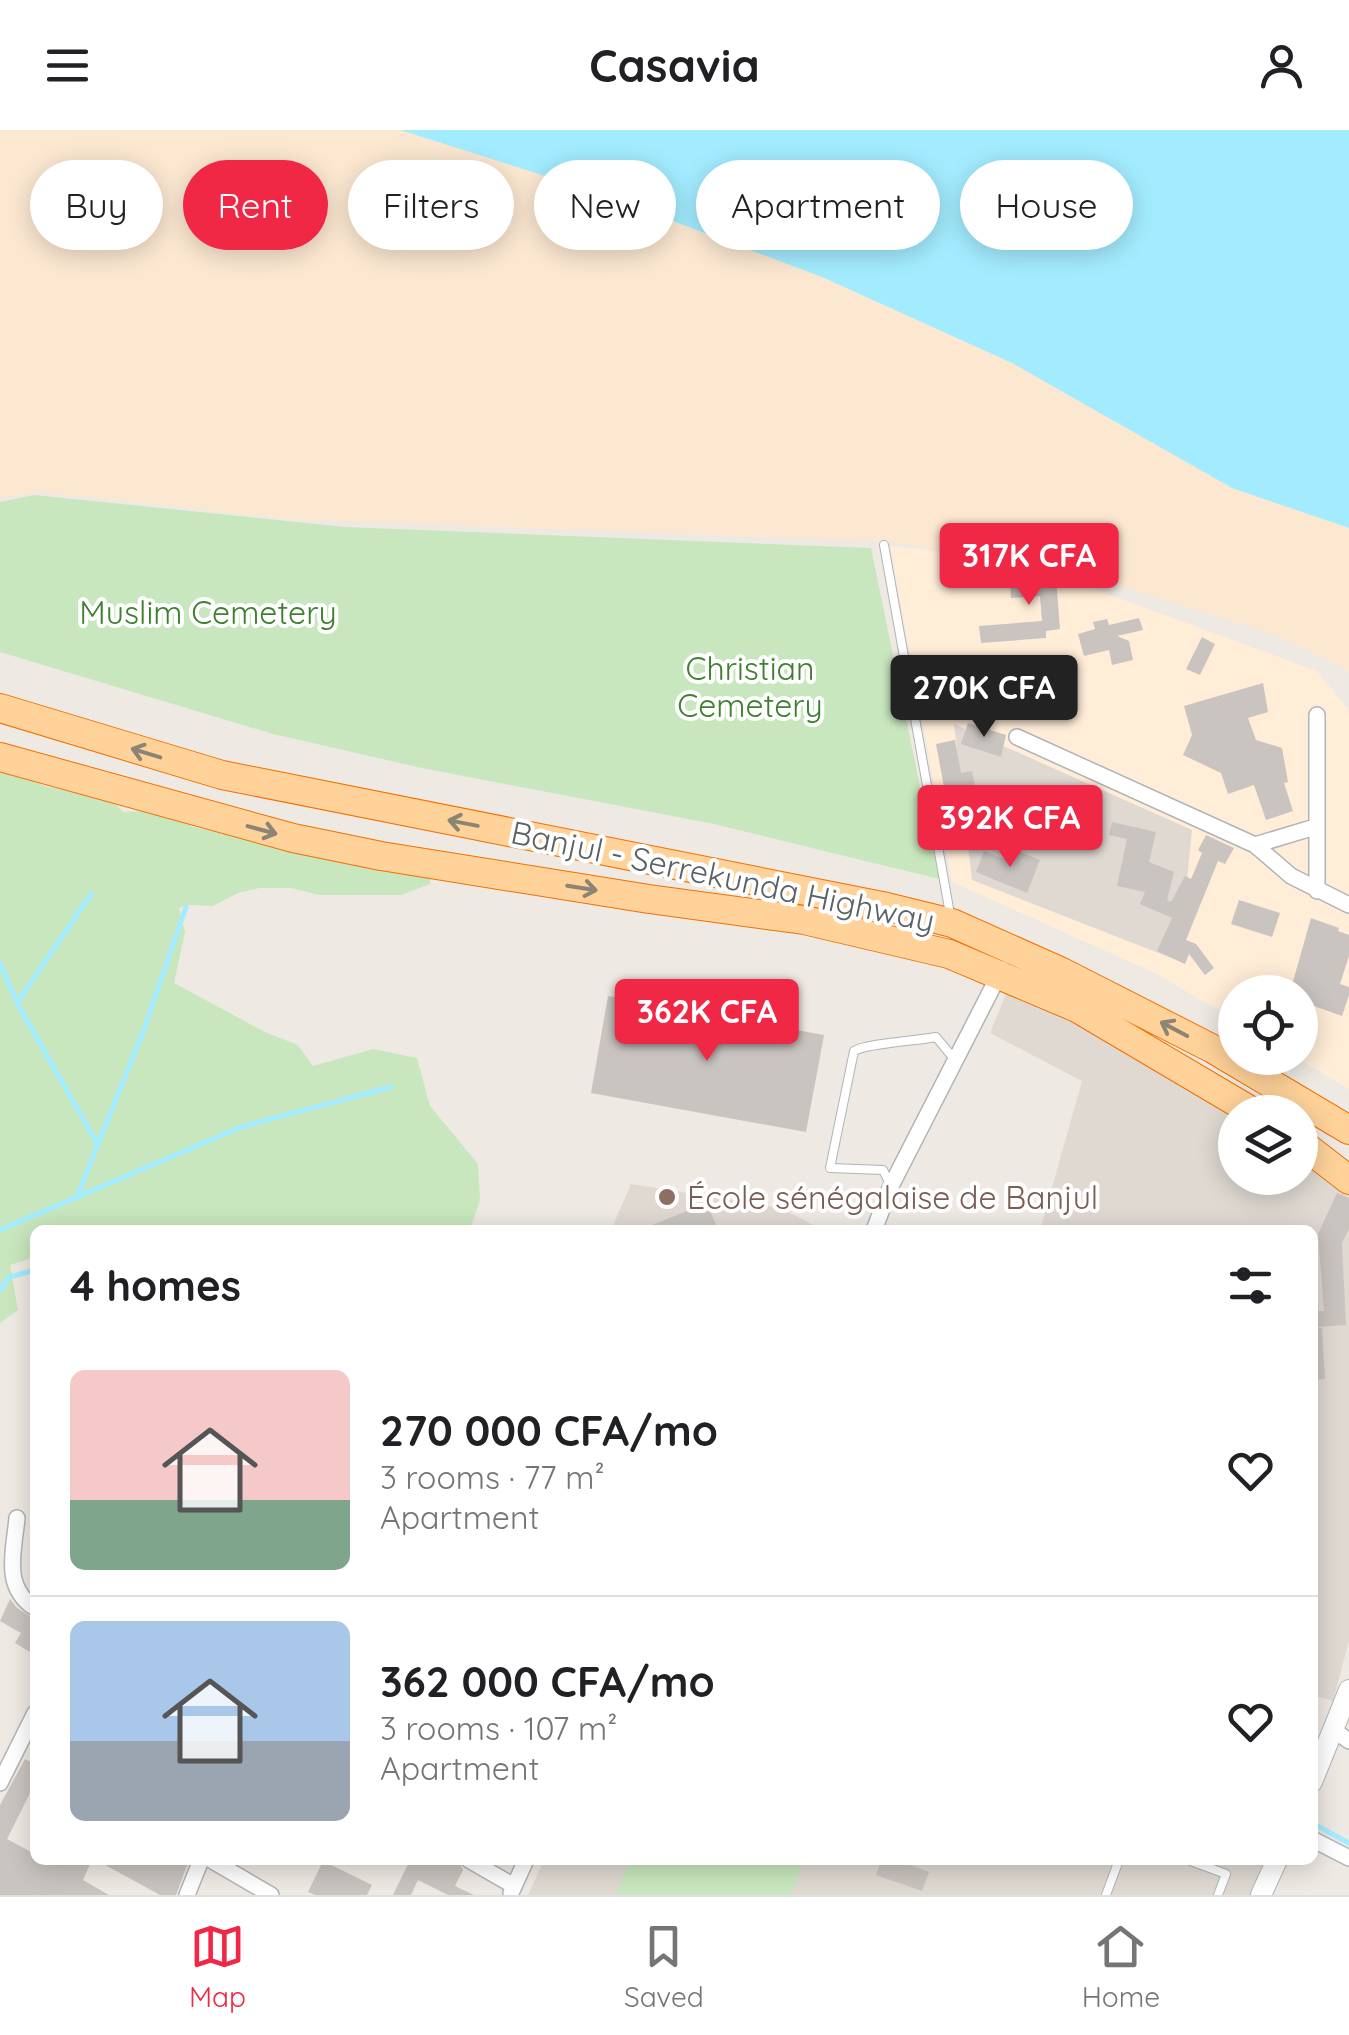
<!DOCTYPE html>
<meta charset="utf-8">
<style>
body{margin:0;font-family:Quicksand,sans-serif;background:#f2f2f2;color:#202124;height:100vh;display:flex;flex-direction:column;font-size:38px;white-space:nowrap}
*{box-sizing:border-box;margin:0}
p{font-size:32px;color:#757577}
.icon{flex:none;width:55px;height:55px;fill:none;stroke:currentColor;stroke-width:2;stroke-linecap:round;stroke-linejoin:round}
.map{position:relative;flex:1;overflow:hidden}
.side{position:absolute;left:30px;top:1095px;width:1288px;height:640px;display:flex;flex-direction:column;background:#fff;border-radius:15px;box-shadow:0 5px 25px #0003}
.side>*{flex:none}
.hud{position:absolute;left:30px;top:30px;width:1290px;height:90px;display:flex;gap:20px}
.buttons{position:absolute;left:1218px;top:845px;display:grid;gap:20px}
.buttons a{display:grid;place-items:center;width:100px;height:100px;border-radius:50%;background:#fff;box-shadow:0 5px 25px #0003;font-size:50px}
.price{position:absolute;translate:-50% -85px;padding:0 22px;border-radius:10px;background:#f12746;color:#fff;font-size:32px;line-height:65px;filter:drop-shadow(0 2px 5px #0008)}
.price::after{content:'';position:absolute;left:50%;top:60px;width:30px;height:22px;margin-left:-15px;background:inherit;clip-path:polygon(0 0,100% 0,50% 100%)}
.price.selected{background:#222;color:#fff}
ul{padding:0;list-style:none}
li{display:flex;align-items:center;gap:30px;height:250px;padding:0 40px}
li+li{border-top:2px solid #e0e0e0}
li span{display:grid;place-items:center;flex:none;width:280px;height:200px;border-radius:15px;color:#555}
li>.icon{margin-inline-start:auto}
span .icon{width:120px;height:120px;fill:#fffc;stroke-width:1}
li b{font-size:42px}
h2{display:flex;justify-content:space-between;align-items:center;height:120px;padding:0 40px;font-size:42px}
.tag{padding:0 35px;border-radius:45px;background:#fff;box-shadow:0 5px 25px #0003;font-size:35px;line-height:90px}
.tag.selected{background:#f12746;color:#fff}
header{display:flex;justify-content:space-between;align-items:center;height:130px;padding:0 40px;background:#fff;font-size:45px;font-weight:800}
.tabs{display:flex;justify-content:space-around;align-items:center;height:140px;border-top:2px solid #e0e0e0;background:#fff;font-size:28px;color:#757577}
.tabs a{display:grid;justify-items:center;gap:5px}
.tabs .selected{color:#f12746}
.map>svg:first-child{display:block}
.commercial{fill:#ffedd8}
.education{fill:#dfd9d2}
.green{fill:#c8e7be}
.sand{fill:#fce8d1}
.water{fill:#a3ecff}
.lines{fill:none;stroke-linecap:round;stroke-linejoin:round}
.stream{stroke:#a3ecff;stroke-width:5}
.building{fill:#cac4c0}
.service-casing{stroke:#afb4b7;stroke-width:10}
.minor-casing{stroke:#afb4b7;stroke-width:18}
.tertiary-casing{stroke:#afb4b7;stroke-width:22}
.trunk-casing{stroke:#f26f00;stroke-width:30}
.service{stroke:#fff;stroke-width:8}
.minor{stroke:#fff;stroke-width:15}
.tertiary{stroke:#fff;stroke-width:20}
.trunk{stroke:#ffd299;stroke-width:28}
.oneway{stroke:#8c8475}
.education-dot{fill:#8d6e63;stroke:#fff;stroke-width:4}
.labels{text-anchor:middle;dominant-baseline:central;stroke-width:8;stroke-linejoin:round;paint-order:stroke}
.park-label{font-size:32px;fill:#3e8030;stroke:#fff}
.street-label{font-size:32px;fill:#5b6265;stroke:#fff}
.education-label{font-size:32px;fill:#785e54;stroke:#fff;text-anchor:start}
</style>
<header><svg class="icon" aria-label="menu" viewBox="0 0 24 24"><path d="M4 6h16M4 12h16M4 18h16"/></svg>Casavia<svg class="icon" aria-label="person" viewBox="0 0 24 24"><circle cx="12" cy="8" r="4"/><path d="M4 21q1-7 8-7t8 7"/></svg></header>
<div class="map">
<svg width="1349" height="1765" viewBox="0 0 1349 1765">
<rect width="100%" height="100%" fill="#efe9e3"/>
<!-- commercial -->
<path class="commercial" d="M 890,416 L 965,424 L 1045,441 L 1317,541 L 1349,580 L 1349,959 L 1297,928 L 1300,928 L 1300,862 L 1235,862 L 1235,890 L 1157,844 L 952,752 Z"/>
<!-- education -->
<path class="education" d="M 954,594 L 1192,700 L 1179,831 L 972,750 Z
M 1010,854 L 1235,982 L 1235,1048 L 1300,1048 L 1300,1018 L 1349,1061 L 1349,1511 L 1333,1571 L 1312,1565 L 1312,1100 L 1040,1100 L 1082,951 L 990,903 Z
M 631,1054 L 781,1078 L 823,1100 L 611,1100 Z
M 544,1730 L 1267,1730 L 1252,1765 L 528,1765 Z"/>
<!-- green -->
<path class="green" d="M 34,365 L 346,397 L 871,418 L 939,749 L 714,694 L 422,638 L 273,604 L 0,522 L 0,372 Z
M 0,634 L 44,656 L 110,670 L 124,682 L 162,679 L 193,697 L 334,728 L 348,734 L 430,746 L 430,754 L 401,765 L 319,765 L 291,758 L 259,758 L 238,763 L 213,776 L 189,775 L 179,778 L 185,802 L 174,853 L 265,902 L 298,915 L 313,936 L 373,919 L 417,928 L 430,976 L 478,1034 L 480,1070 L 470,1100 L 35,1100 L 35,1127 L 10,1135 L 18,1180 L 0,1193 Z
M 631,1730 L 804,1730 L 791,1765 L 615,1764 Z"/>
<!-- sand -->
<path class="sand" d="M 0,0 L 400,0 L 593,61 L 822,147 L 1012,233 L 1232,358 L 1349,398 L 1349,541 L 1279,506 L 1078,443 L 896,412 L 289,389 L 41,362 L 0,367 Z"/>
<!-- water -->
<path class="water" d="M 400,0 L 1349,0 L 1349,398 L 1232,358 L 1012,233 L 822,147 L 593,61 Z"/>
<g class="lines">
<!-- stream -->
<path class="stream" d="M 0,833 L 17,873 L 98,1015
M 17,873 L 91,764
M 78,1064 L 143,902 L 186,777
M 0,1100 L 241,997 L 391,957
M 0,1160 L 9,1147 L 35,1140
M 1312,1693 L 1349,1713"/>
</g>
<!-- building -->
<path class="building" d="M 1045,421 L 1048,448 L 1056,447 L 1060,499 L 1046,501 L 1046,508 L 981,513 L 979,496 L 1042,491 L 1040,466 L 1011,468 L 1010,450 L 1037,448 L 1035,422 Z
M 1139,488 L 1143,500 L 1117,506 L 1129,511 L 1133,530 L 1112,535 L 1109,520 L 1084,526 L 1078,504 L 1095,499 L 1093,492 L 1107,489 L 1109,495 Z
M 1202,507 L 1215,514 L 1200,545 L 1186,539 Z
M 1263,553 L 1268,582 L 1248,588 L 1256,610 L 1282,618 L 1288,652 L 1284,653 L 1293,681 L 1266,690 L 1254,655 L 1228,664 L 1221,643 L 1183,625 L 1192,605 L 1184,576 Z
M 968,593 L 1006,605 L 1001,627 L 961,614 Z
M 955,610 L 961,643 L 972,641 L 976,662 L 971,663 L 973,690 L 951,691 L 949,667 L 946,668 L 936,614 Z
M 1112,692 L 1156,702 L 1149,732 L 1174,742 L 1167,770 L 1171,772 L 1185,746 L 1191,749 L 1202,723 L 1198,720 L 1206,705 L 1234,718 L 1225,734 L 1218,731 L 1186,810 L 1196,814 L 1214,838 L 1205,845 L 1189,824 L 1185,834 L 1157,821 L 1172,788 L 1140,774 L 1145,762 L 1117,756 L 1127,709 L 1109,705 Z
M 984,721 L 1014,733 L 1018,721 L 1040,730 L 1027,763 L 976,742 Z
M 1239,770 L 1280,783 L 1272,807 L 1231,794 Z
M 1311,788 L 1339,798 L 1338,801 L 1349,805 L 1349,826 L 1340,854 L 1349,857 L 1349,865 L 1342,886 L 1300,871 L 1300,862 L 1290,862 Z
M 608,866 L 824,905 L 806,1002 L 591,963 Z
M 1337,1063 L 1349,1068 L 1349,1099 L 1342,1113 L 1346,1195 L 1316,1197 L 1315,1181 L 1324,1181 L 1318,1104 Z
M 707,1073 L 718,1100 L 642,1100 L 642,1099 Z
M 1312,1198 L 1322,1198 L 1325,1249 L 1312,1250 Z
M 10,1469 L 17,1478 L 35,1489 L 35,1525 L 15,1513 L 21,1503 L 0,1491 Z
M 25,1629 L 35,1634 L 35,1653 L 7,1709 L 35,1724 L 35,1730 L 92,1730 L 83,1750 L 109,1765 L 0,1765 L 0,1675 Z
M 96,1730 L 189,1730 L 176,1765 L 160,1765 Z
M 410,1730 L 458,1730 L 463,1740 L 455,1756 L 474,1765 L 448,1765 L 418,1750 L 411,1765 L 393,1765 Z
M 881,1730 L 896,1730 L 929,1742 L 922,1761 L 876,1745 Z
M 323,1731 L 372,1755 L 367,1765 L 315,1765 L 308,1762 Z"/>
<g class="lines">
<defs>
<path id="service" d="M 884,415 L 950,784
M 891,1056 L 883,1040 L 830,1038 L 854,921 C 868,913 916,911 936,907 L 955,930
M 1188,1730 L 1226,1744 L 1218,1765
M 1106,1765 L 1119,1730"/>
<path id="minor" d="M 1317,585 L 1317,761
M 1017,607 L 1255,715 L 1291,746 L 1349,775
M 1255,715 L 1315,697
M 874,1100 L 891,1056 L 1002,839
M 17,1388 C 14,1421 2,1457 35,1478
M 1335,1601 L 1349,1611
M 0,1653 L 35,1583
M 1312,1709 L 1349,1728
M 211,1730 L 271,1765
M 469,1730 L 514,1756
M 511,1763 L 526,1730
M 187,1765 L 201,1730"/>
<path id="tertiary" d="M 1312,1652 L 1349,1560
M 1261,1765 L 1277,1730"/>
<path id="trunk" d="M 0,578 L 222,645 L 887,777 L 952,793 L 1062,842 L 1213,919 L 1349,1000
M 0,627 L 293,708 L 381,726 L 649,769 L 804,790 L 949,824 L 1077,878 L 1253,982
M 1300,1012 L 1349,1050"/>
</defs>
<!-- service casing -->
<use href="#service" class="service-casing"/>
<!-- minor casing -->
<use href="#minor" class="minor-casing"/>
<!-- tertiary casing -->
<use href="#tertiary" class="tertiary-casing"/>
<!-- trunk casing -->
<use href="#trunk" class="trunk-casing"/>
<!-- service -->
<use href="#service" class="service"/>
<!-- minor -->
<use href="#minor" class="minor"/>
<!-- tertiary -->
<use href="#tertiary" class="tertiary"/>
<!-- trunk -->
<use href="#trunk" class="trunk"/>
</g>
<!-- one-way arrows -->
<defs><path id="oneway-shaft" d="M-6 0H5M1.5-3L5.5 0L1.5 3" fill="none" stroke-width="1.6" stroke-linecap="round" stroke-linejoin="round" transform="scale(2.5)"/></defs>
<g class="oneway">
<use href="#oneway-shaft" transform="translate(146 623) rotate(-163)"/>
<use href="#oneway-shaft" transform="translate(463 693) rotate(-169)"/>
<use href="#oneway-shaft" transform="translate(262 700) rotate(15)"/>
<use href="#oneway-shaft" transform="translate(582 758) rotate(9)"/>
<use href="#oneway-shaft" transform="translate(1174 899) rotate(-152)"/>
</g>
<!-- markers -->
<circle class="education-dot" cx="667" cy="1067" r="10"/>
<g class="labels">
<!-- park labels -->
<g class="park-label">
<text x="208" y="482">Muslim Cemetery</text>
<text x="750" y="538">Christian<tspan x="750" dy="37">Cemetery</tspan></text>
</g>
<!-- street labels -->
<g class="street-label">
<text transform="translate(723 746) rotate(12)">Banjul - Serrekunda Highway</text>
</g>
<!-- education labels -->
<g class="education-label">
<text x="687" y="1067">École sénégalaise de Banjul</text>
</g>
</g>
</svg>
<div class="buttons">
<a><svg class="icon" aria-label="locate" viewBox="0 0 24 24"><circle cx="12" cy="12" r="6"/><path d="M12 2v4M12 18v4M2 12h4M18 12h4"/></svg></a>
<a><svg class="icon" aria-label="layers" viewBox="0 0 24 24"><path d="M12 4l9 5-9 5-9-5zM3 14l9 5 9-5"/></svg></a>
</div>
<b class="price" style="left:1029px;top:478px">317K CFA</b>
<b class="price selected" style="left:984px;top:610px">270K CFA</b>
<b class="price" style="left:1010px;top:740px">392K CFA</b>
<b class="price" style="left:707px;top:934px">362K CFA</b>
<div class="hud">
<a class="tag">Buy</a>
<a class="tag selected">Rent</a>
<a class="tag">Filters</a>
<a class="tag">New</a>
<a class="tag">Apartment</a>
<a class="tag">House</a>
</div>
<section class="side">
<h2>4 homes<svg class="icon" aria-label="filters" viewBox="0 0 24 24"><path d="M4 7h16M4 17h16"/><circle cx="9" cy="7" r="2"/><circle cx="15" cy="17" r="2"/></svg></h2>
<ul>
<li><span style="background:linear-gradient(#f6c9c9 65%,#7fa58c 0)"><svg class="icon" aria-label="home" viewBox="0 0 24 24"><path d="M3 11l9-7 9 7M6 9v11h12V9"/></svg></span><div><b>270 000 CFA/mo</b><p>3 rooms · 77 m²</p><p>Apartment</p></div><svg class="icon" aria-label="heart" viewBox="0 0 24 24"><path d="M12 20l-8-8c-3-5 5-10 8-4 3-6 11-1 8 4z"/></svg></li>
<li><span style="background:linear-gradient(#a9c7e8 60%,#9aa5b1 0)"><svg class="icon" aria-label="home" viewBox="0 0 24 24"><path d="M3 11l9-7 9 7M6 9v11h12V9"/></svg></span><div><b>362 000 CFA/mo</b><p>3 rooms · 107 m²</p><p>Apartment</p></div><svg class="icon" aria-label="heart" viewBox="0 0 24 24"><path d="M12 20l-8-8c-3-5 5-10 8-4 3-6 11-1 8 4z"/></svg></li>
</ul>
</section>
</div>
<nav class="tabs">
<a class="selected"><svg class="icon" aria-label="map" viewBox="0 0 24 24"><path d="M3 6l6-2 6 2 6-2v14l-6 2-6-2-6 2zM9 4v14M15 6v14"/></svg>Map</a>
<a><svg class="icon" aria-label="saved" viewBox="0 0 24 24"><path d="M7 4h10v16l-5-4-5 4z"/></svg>Saved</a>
<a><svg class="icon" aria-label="home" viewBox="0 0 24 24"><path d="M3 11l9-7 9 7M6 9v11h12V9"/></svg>Home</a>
</nav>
